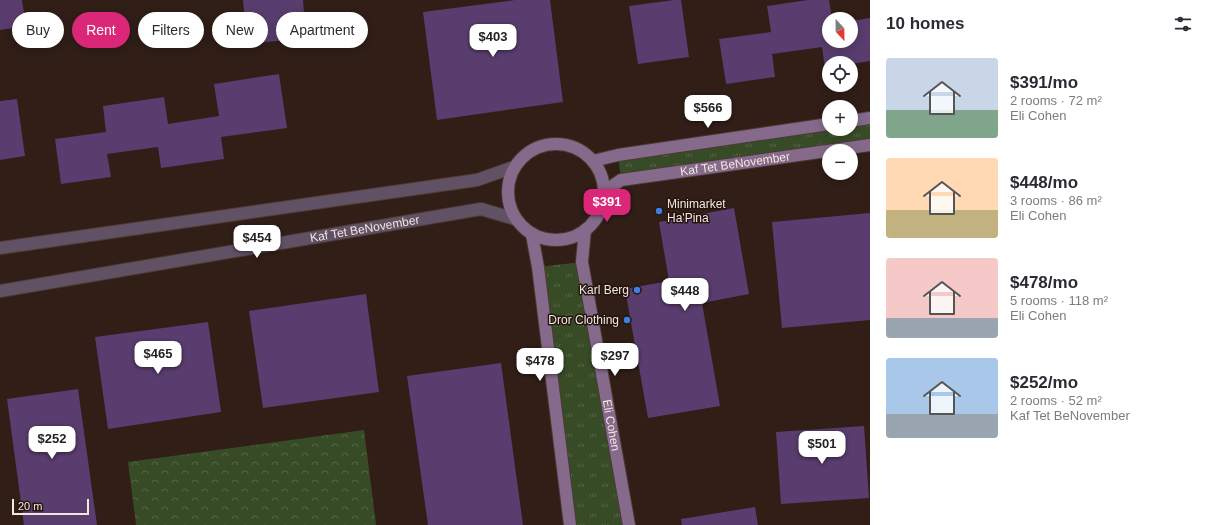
<!DOCTYPE html>
<meta charset="utf-8">
<style>
body{margin:0;font-family:Helvetica,sans-serif;background:#f7f7f7;color:#2b2b33;height:100vh;display:flex;flex-direction:column;font-size:15px;white-space:nowrap}
*{box-sizing:border-box;margin:0}
p{font-size:13px;color:#7c7c81}
.icon{flex:none;width:22px;height:22px;fill:none;stroke:currentColor;stroke-width:2;stroke-linecap:round;stroke-linejoin:round}
.map{position:relative;flex:1;overflow:hidden}
.drawer{display:flex;flex-direction:column;background:#fff;width:340px}
.drawer>*{flex:none}
.hud{position:absolute;left:12px;top:12px;width:380px;height:36px;display:flex;gap:8px}
.needle{width:26px;rotate:158deg}
.buttons{position:absolute;left:822px;top:12px;display:grid;gap:8px}
.buttons a{display:grid;place-items:center;width:36px;height:36px;border-radius:50%;background:#fff;box-shadow:0 2px 10px #0003;font-size:20px}
.scale{position:absolute;left:12px;bottom:10px;width:77px;box-sizing:border-box;padding-left:4px;border:2px solid #f4e7e2;border-top:0;font-size:11px;line-height:14px;white-space:nowrap;color:#f4e7e2;-webkit-text-stroke:3px #25150e;paint-order:stroke}
.price{position:absolute;translate:-50% -34px;padding:0 9px;border-radius:8px;background:#fff;color:#222;font-size:13px;line-height:26px;filter:drop-shadow(0 1px 2px #0008)}
.price::after{content:'';position:absolute;left:50%;top:24px;width:12px;height:9px;margin-left:-6px;background:inherit;clip-path:polygon(0 0,100% 0,50% 100%)}
.price.current{background:#db2777;color:#fff}
ul{padding:0;list-style:none}
li{display:flex;align-items:center;gap:12px;height:100px;padding:0 16px}
li span{display:grid;place-items:center;flex:none;width:112px;height:80px;border-radius:4px;color:#555}
li>.icon{margin-inline-start:auto}
span .icon{width:48px;height:48px;fill:#fffc;stroke-width:1}
li b{font-size:17px}
h2{display:flex;justify-content:space-between;align-items:center;height:48px;padding:0 16px;font-size:17px}
.chip{padding:0 14px;border-radius:18px;background:#fff;box-shadow:0 2px 10px #0003;font-size:14px;line-height:36px}
.chip.current{background:#db2777;color:#fff}
main{display:flex;flex:1;min-height:0}
.map>svg:first-child{display:block}
.grass{fill:url(#grass-tufts)}
.park{fill:url(#park-crowns)}
.building{fill:#593d6e}
.lines{fill:none;stroke-linecap:round;stroke-linejoin:round}
.street-casing{stroke:#4b3a33;stroke-width:14}
.secondary-casing{stroke:#4b3a33;stroke-width:14}
.street{stroke:#615165;stroke-width:12}
.secondary{stroke:#856a8b;stroke-width:12}
.shop-dot{fill:#3f7fe0;stroke:#25150e;stroke-width:1.5}
.labels{text-anchor:middle;dominant-baseline:central;stroke-width:3;stroke-linejoin:round;paint-order:stroke}
.street-label{font-size:12px;fill:#f4e7e2;stroke:#25150e}
.poi-label{font-size:12px;fill:#f4e7e2;stroke:#25150e;text-anchor:end}
</style>
<main>
<div class="map">
<svg width="870" height="525" viewBox="0 0 870 525">
<defs>
<pattern id="grass-tufts" width="24" height="20" patternUnits="userSpaceOnUse"><rect width="24" height="20" fill="#374c26"/><path d="M3 7l-1-3M5 7V3M7 7l1-3M15 17l-1-3M17 17v-4M19 17l1-3" fill="none" stroke="#556645"/></pattern>
<pattern id="park-crowns" width="20" height="18" patternUnits="userSpaceOnUse"><rect width="20" height="18" fill="#374c26"/><path d="M2 6a3 3 0 1 1 6 0M12 15a3 3 0 1 1 6 0" fill="none" stroke="#556645"/></pattern>
</defs>
<rect width="100%" height="100%" fill="#301e17"/>
<!-- grass -->
<path class="grass" d="M 870,118 L 870,145 L 621,180 L 618,155 L 829,129 L 851,129 L 851,121 Z
M 582,262 L 629,525 L 570,525 L 538,267 Z"/>
<!-- park -->
<path class="park" d="M 364,430 L 376,525 L 136,525 L 128,462 Z"/>
<!-- building -->
<path class="building" d="M 0,0 L 22,0 L 26,26 L 0,30 Z
M 243,0 L 303,0 L 306,38 L 247,44 Z
M 515,0 L 550,0 L 563,102 L 437,120 L 423,12 Z
M 674,0 L 681,0 L 689,57 L 638,64 L 629,6 Z
M 808,0 L 829,0 L 832,19 L 829,19 L 829,41 L 851,41 L 851,21 L 870,18 L 870,61 L 851,64 L 851,63 L 829,63 L 829,68 L 825,68 L 822,47 L 772,54 L 775,77 L 726,84 L 719,39 L 771,32 L 767,6 Z
M 279,74 L 287,128 L 221,137 L 224,159 L 161,168 L 158,147 L 107,154 L 111,177 L 61,184 L 55,139 L 106,132 L 103,106 L 164,97 L 168,124 L 219,116 L 214,84 Z
M 17,99 L 25,156 L 0,160 L 0,101 Z
M 734,208 L 749,294 L 702,303 L 720,406 L 648,418 L 625,289 L 669,281 L 659,222 Z
M 870,213 L 870,320 L 782,328 L 772,222 Z
M 366,294 L 379,392 L 263,408 L 249,311 Z
M 208,322 L 221,412 L 108,429 L 95,337 Z
M 501,363 L 523,525 L 428,525 L 407,376 Z
M 78,389 L 97,525 L 24,525 L 7,399 Z
M 864,426 L 869,498 L 781,504 L 776,432 Z
M 755,507 L 758,525 L 682,525 L 681,519 Z"/>
<g class="lines">
<defs>
<g id="street">
<path d="M 0,248 L 477,180 L 514,167"/>
<path id="s1" d="M 0,291 L 481,209 L 515,219"/>
</g>
<g id="secondary">
<path d="M 851,121 L 870,118"/>
<circle cx="556" cy="192" r="48"/>
<path d="M 593,161 L 618,155 L 829,124"/>
<path id="s2" d="M 604,192 L 621,180 L 870,145"/>
<path id="s3" d="M 585,230 L 582,262 L 629,525"/>
<path d="M 532,235 L 538,267 L 570,525"/>
</g>
</defs>
<!-- street casing -->
<use href="#street" class="street-casing"/>
<!-- secondary casing -->
<use href="#secondary" class="secondary-casing"/>
<!-- street -->
<use href="#street" class="street"/>
<!-- secondary -->
<use href="#secondary" class="secondary"/>
</g>
<!-- markers -->
<g class="shop-dot">
<circle cx="659" cy="211" r="4"/>
<circle cx="637" cy="290" r="4"/>
<circle cx="627" cy="320" r="4"/>
</g>
<g class="labels">
<!-- street labels -->
<g class="street-label">
<text stroke="none"><textPath href="#s2" startOffset="136">Kaf Tet BeNovember</textPath></text>
<text stroke="none"><textPath href="#s1" startOffset="370">Kaf Tet BeNovember</textPath></text>
<text stroke="none"><textPath href="#s3" startOffset="198">Eli Cohen</textPath></text>
</g>
<!-- poi labels -->
<g class="poi-label">
<text x="667" y="204" text-anchor="start">Minimarket<tspan x="667" dy="14">Ha'Pina</tspan></text>
<text x="629" y="290">Karl Berg</text>
<text x="619" y="320">Dror Clothing</text>
</g>
</g>
</svg>
<div class="buttons">
<a><svg class="needle" viewBox="-14 -14 28 28"><path d="M0-13l5 13h-10z" fill="#e53935"/><path d="M0 13l5-13h-10z" fill="#7c7c81"/></svg></a>
<a><svg class="icon" aria-label="locate" viewBox="0 0 24 24"><circle cx="12" cy="12" r="6"/><path d="M12 2v4M12 18v4M2 12h4M18 12h4"/></svg></a>
<a>+</a>
<a>−</a>
</div>
<div class="scale">20 m</div>
<b class="price" style="left:493px;top:58px">$403</b>
<b class="price" style="left:708px;top:129px">$566</b>
<b class="price current" style="left:607px;top:223px">$391</b>
<b class="price" style="left:257px;top:259px">$454</b>
<b class="price" style="left:685px;top:312px">$448</b>
<b class="price" style="left:158px;top:375px">$465</b>
<b class="price" style="left:615px;top:377px">$297</b>
<b class="price" style="left:540px;top:382px">$478</b>
<b class="price" style="left:52px;top:460px">$252</b>
<b class="price" style="left:822px;top:465px">$501</b>
<div class="hud">
<a class="chip">Buy</a>
<a class="chip current">Rent</a>
<a class="chip">Filters</a>
<a class="chip">New</a>
<a class="chip">Apartment</a>
</div>
</div>
<section class="drawer">
<h2>10 homes<svg class="icon" aria-label="filters" viewBox="0 0 24 24"><path d="M4 7h16M4 17h16"/><circle cx="9" cy="7" r="2"/><circle cx="15" cy="17" r="2"/></svg></h2>
<ul>
<li><span style="background:linear-gradient(#c9d6e8 65%,#7fa58c 0)"><svg class="icon" aria-label="home" viewBox="0 0 24 24"><path d="M3 11l9-7 9 7M6 9v11h12V9"/></svg></span><div><b>$391/mo</b><p>2 rooms · 72 m²</p><p>Eli Cohen</p></div></li>
<li><span style="background:linear-gradient(#ffd9b3 65%,#c2b280 0)"><svg class="icon" aria-label="home" viewBox="0 0 24 24"><path d="M3 11l9-7 9 7M6 9v11h12V9"/></svg></span><div><b>$448/mo</b><p>3 rooms · 86 m²</p><p>Eli Cohen</p></div></li>
<li><span style="background:linear-gradient(#f6c9c9 75%,#9aa5b1 0)"><svg class="icon" aria-label="home" viewBox="0 0 24 24"><path d="M3 11l9-7 9 7M6 9v11h12V9"/></svg></span><div><b>$478/mo</b><p>5 rooms · 118 m²</p><p>Eli Cohen</p></div></li>
<li><span style="background:linear-gradient(#a9c7e8 70%,#9aa5b1 0)"><svg class="icon" aria-label="home" viewBox="0 0 24 24"><path d="M3 11l9-7 9 7M6 9v11h12V9"/></svg></span><div><b>$252/mo</b><p>2 rooms · 52 m²</p><p>Kaf Tet BeNovember</p></div></li>
</ul>
</section>
</main>
